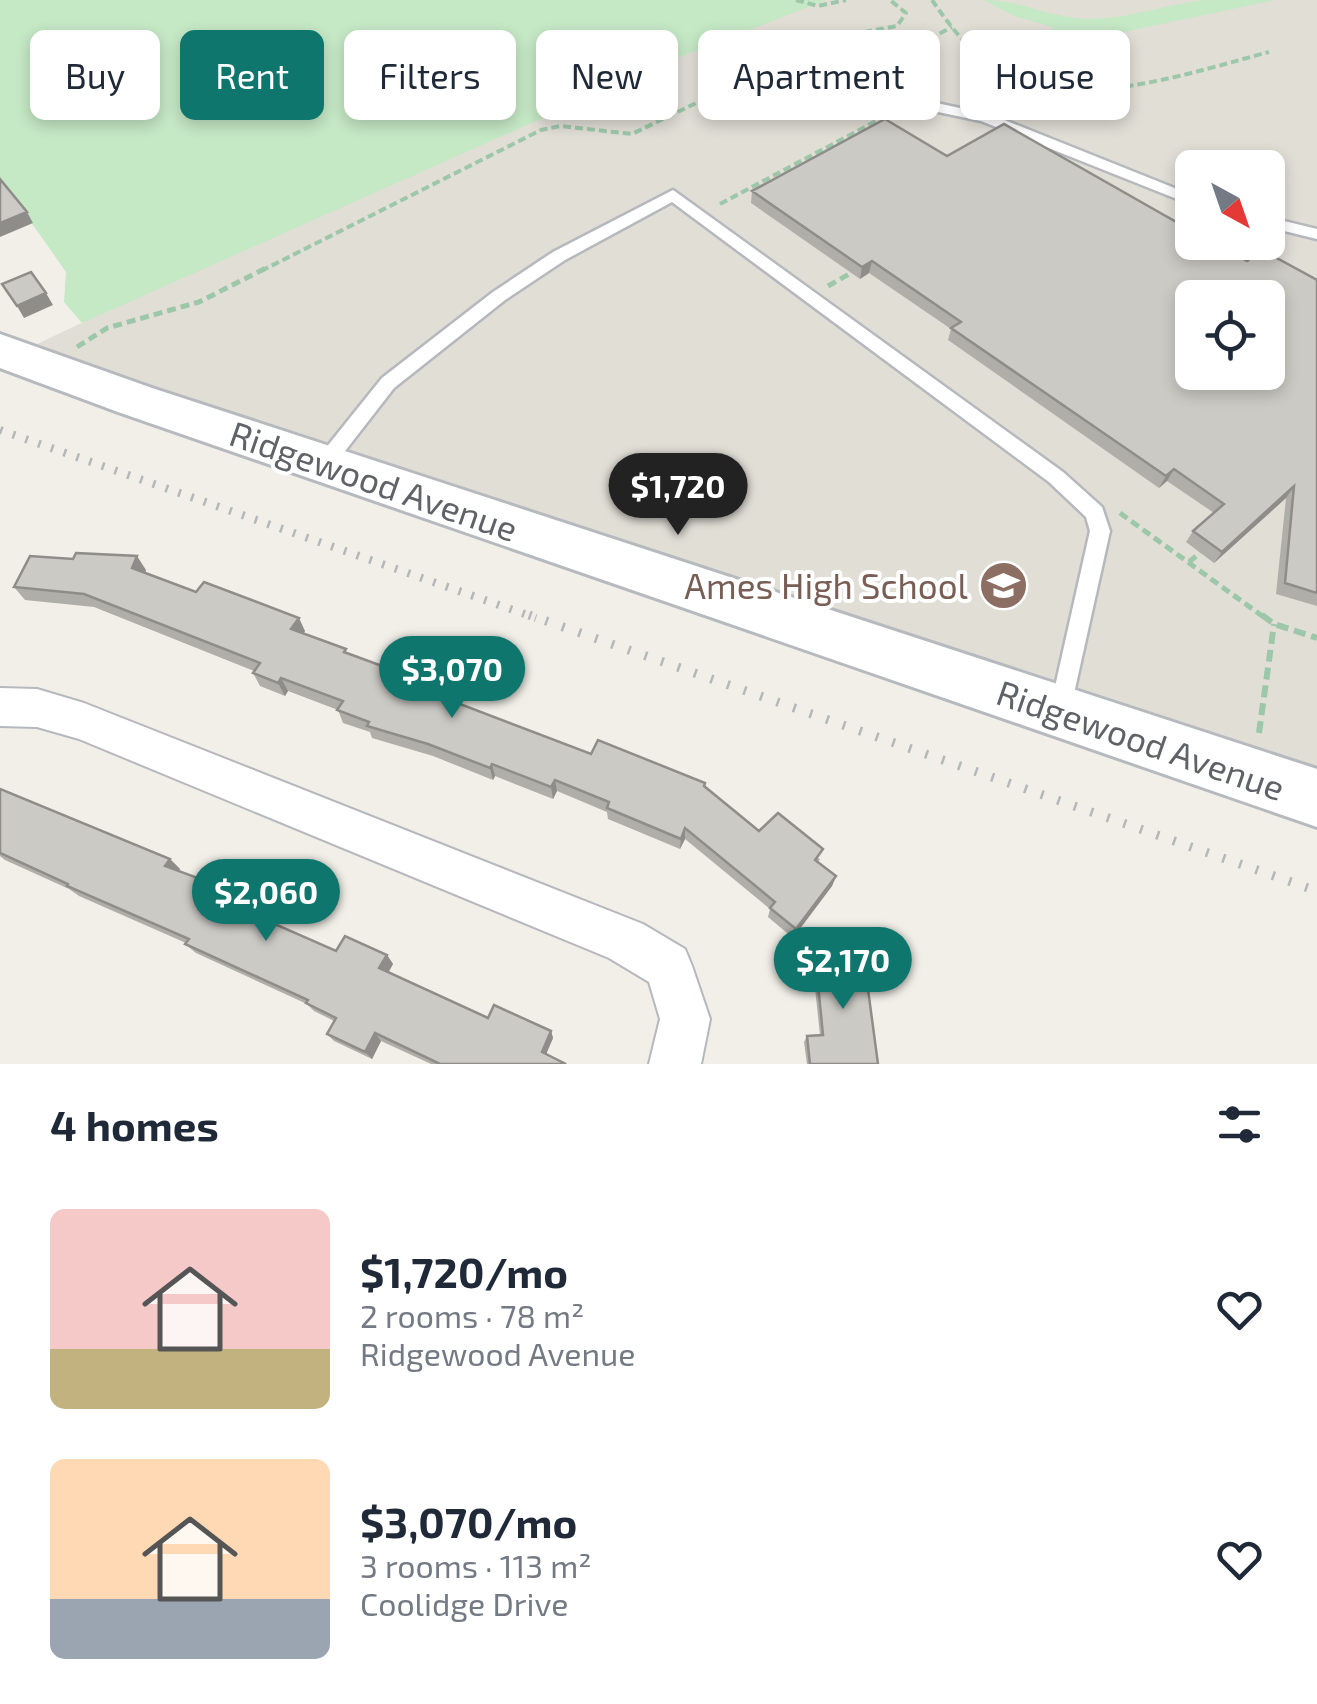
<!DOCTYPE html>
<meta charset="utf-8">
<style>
body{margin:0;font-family:"Exo 2",sans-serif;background:#f6f6f7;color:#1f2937;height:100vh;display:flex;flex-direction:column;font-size:38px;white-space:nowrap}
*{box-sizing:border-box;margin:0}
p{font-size:32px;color:#747a83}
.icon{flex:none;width:55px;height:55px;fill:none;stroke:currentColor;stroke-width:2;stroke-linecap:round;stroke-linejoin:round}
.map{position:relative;height:1064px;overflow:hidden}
.panel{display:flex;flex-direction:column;background:#fff;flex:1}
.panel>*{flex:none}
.banner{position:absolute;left:30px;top:30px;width:1258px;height:90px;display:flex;gap:20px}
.needle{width:65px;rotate:140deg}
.buttons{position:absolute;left:1175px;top:150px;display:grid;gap:20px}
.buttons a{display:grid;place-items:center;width:110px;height:110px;border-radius:15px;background:#fff;box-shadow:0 5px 15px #0003;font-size:50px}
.price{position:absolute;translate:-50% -85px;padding:0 22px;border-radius:35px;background:#0f766e;color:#fff;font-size:32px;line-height:65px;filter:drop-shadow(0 2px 5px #0008)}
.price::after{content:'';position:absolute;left:50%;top:60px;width:30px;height:22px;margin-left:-15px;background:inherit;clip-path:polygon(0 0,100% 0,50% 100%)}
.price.active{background:#222;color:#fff}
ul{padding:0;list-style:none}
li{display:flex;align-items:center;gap:30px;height:250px;padding:0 50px}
li span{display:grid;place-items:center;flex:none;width:280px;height:200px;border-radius:15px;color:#555}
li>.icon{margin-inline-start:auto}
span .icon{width:120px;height:120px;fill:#fffc;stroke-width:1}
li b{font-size:42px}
h2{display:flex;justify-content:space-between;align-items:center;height:120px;padding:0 50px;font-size:42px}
.chip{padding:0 35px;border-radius:15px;background:#fff;box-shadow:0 5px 15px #0003;font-size:35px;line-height:90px}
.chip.active{background:#0f766e;color:#fff}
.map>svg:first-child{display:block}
.education{fill:#e1ded6;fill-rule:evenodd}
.green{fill:#c5e8c5}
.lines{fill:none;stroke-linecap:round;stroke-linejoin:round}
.lane-casing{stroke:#b5b8bc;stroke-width:5}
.street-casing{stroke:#b5b8bc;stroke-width:4}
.secondary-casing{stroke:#b6babf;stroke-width:6}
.path-far2{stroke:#9cc7a9;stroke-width:4;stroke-dasharray:8 4;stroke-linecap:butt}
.path-far1{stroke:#9cc7a9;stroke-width:5;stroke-dasharray:9 5;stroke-linecap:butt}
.path{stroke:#9cc7a9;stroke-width:6;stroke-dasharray:12 6;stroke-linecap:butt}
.lane{fill:#fff;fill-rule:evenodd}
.street{fill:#fff;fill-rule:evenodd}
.secondary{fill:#fff;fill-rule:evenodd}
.rail-far1{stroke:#b6b7b8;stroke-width:8;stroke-dasharray:2.5 11;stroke-linecap:butt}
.rail{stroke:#b6b7b8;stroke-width:9;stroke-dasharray:2.5 15;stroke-linecap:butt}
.wall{fill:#afaea9}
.shaded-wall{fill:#8f8d8a}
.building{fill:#cccac5;stroke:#8f8d8a;stroke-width:2.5;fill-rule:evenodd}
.labels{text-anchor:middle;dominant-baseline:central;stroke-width:8;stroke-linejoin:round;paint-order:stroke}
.street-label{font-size:35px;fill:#5f6368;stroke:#fff}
.education-label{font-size:35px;fill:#785e54;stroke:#fff;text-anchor:end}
</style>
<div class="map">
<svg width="1317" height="1064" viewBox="0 0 1317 1064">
<rect width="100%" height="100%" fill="#f1efe8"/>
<!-- education -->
<path class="education" d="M 760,0 L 1317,0 L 1317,798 L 12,356 ZM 1192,168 L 1268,168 L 1268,242 L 1192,242 ZM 1192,298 L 1268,298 L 1268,372 L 1192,372 Z"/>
<!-- green -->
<path class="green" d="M 0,0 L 826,0 L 680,57 L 82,323 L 64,302 L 66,272 L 0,178 Z
M 984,0 C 1021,0 1052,19 1090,19 C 1129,19 1166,4 1205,0 C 1228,0 1252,0 1275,0 L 1024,53 L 1011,39 L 1056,28 L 1014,16 Z"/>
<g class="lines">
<defs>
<path id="lane" d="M 853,93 L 900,95 L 992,115 L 1192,195 L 1192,205 L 981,121 L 900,104 L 848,100 L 848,94 Z
M 673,190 L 1063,472 L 1102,507 L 1110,531 L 1069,716 L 1061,719 L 1053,716 L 1050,709 L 1090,531 L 1086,517 L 1049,482 L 672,202 L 565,260 L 505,300 L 394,388 L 331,469 L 317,469 L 314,464 L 317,459 L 382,378 L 493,292 L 553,252 Z
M 1268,217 L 1317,229 L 1317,239 L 1268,227 Z"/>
<path id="street" d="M 0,688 L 37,689 L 84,703 L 643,924 L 685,949 L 692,966 L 710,1019 L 701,1064 L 649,1064 L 660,1019 L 649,982 L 609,958 L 79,739 L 37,727 L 0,726 Z"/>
<path id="secondary" d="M 0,334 L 152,388 L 1317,769 L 1317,827 L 118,412 L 0,368 Z"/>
</defs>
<!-- lane casing -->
<use href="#lane" class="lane-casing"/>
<!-- street casing -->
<use href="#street" class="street-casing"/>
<!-- secondary casing -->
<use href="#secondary" class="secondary-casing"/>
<!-- path-far2 -->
<path class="path-far2" d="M 796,0 L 818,6 L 846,0
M 932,0 C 952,29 975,59 1007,75 C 1079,112 1196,71 1269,52
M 816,45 L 874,78
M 865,72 L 952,27
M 720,204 L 878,120
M 261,271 L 541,130 L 560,126 L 632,134 L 831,38 L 897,26 L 906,13 L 890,0"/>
<!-- path-far1 -->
<path class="path-far1" d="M 828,286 L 851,273
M 77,347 L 107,328 L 199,302 L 266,268
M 1120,513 L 1265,618
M 1189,562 L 1200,553"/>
<!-- path -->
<path class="path" d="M 1262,615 L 1274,624 L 1317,638
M 1259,733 L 1274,624"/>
<!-- lane -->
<use href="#lane" class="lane"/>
<!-- street -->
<use href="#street" class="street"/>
<!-- secondary -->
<use href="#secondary" class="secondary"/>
<!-- rail-far1 -->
<path class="rail-far1" d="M 0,430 L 536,618"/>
<!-- rail -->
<path class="rail" d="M 529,615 L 1317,891"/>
</g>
<!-- wall -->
<path class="wall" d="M 947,156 L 1247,261 L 1317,280 L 1317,606 L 1276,594 L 1286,498 L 1214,563 L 1186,542 L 1193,531 L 1214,513 L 1167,481 L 1159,488 L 948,340 L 951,329 L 869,273 L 860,279 L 751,203 L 752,191 Z
M 146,570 L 145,573 L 305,631 L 303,634 L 348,654 L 401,673 L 452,672 L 455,685 L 450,695 L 455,697 L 456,703 L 591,754 L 705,787 L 759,831 L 820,859 L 818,862 L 836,876 L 832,886 L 793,938 L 768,917 L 770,909 L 685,839 L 680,849 L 608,819 L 607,812 L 557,791 L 553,799 L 495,776 L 493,780 L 433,756 L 372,738 L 370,732 L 343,723 L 338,710 L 288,691 L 285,696 L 260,686 L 253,673 L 254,671 L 94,607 L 25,600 L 14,587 Z
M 0,789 L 170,859 L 180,869 L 179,871 L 270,912 L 265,920 L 336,951 L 387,955 L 393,964 L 388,972 L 488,1018 L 551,1031 L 553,1038 L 546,1054 L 566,1064 L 431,1064 L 381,1041 L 372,1059 L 334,1041 L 327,1034 L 334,1021 L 314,1011 L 307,1004 L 196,953 L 185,944 L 186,943 L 79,896 L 69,889 L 5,860 L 0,856 Z
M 815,953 L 878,1064 L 807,1064 L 804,1042 L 807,1036 L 820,1035 L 812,960 Z"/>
<!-- shaded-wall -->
<path class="shaded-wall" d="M 27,212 L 33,223 L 0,237 L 0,223 Z
M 872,261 L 869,273 L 860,279 L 862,267 Z
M 46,293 L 53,305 L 24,318 L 17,306 Z
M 1174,469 L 1167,481 L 1159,488 L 1166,476 Z
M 1294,486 L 1286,498 L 1214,563 L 1222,552 Z
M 137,556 L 146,570 L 141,582 L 132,568 Z
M 299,618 L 305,631 L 297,642 L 291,629 Z
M 452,672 L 455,685 L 445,704 L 441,692 Z
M 281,678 L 288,691 L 285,696 L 278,683 Z
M 492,764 L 495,776 L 493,780 L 490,768 Z
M 555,780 L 557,791 L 553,799 L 551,787 Z
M 685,828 L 685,839 L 680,849 L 681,839 Z
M 170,859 L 180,869 L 176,877 L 165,866 Z
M 836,876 L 832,886 L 793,938 L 796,929 Z
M 262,902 L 270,912 L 262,925 L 254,915 Z
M 387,955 L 393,964 L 386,977 L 379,968 Z
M 551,1031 L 553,1038 L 544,1059 L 542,1052 Z
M 375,1033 L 381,1041 L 372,1059 L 365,1052 Z"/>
<!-- building -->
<path class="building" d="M 885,119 L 947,156 L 1004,124 L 1192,231 L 1192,242 L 1214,242 L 1247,261 L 1262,250 L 1317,280 L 1317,593 L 1285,583 L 1294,486 L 1222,552 L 1193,531 L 1224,504 L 1174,469 L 1166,476 L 951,328 L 961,322 L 872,261 L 862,267 L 752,191 ZM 1192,298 L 1268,298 L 1268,372 L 1192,372 Z
M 0,179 L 27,212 L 0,223 Z
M 31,272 L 46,293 L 17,306 L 2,284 Z
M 76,553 L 137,556 L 132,568 L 196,592 L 204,582 L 299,618 L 291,629 L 346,649 L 344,652 L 401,673 L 410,658 L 452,672 L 441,692 L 455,697 L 452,701 L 591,754 L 598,740 L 705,783 L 704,786 L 759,831 L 778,813 L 823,849 L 815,860 L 836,876 L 796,929 L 770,908 L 775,902 L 685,828 L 681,839 L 607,808 L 609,802 L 555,780 L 551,787 L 492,764 L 490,768 L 428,744 L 367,726 L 369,722 L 337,710 L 343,701 L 281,678 L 278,683 L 253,673 L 260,663 L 84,594 L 14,587 L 30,556 L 73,559 Z
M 0,789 L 170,859 L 165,866 L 262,902 L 254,915 L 336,951 L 345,936 L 387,955 L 379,968 L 488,1018 L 494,1005 L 551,1031 L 542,1052 L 566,1064 L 440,1064 L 375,1033 L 365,1052 L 327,1034 L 336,1018 L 306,1003 L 308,1000 L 185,944 L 189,939 L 67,886 L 68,884 L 0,853 Z
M 863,952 L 878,1064 L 810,1064 L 807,1036 L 823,1035 L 815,953 Z"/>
<!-- icons -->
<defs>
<symbol id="school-disc" viewBox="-11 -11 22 22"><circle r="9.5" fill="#8d6e63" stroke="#fff"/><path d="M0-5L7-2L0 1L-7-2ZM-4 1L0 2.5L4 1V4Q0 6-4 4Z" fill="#fff"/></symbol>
</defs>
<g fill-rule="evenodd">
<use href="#school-disc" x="976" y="558" width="55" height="55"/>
</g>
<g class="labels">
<!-- street labels -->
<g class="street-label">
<text transform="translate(374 480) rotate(19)">Ridgewood Avenue</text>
<text transform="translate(1141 739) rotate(19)">Ridgewood Avenue</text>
</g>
<!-- education labels -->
<g class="education-label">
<text x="968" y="585">Ames High School</text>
</g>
</g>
</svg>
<div class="buttons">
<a><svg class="needle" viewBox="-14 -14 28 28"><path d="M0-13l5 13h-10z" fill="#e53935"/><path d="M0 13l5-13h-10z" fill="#747a83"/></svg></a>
<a><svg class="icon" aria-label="locate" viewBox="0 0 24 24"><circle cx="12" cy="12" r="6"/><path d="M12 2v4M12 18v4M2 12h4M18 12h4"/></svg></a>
</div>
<b class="price active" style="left:678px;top:538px">$1,720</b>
<b class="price" style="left:452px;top:721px">$3,070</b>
<b class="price" style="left:266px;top:944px">$2,060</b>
<b class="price" style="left:843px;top:1012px">$2,170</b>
<div class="banner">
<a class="chip">Buy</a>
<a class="chip active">Rent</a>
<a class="chip">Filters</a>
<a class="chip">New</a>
<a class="chip">Apartment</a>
<a class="chip">House</a>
</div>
</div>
<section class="panel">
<h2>4 homes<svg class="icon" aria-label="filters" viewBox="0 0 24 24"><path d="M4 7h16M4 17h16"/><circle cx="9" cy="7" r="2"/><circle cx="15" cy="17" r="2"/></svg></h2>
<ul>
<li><span style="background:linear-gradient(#f6c9c9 70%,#c2b280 0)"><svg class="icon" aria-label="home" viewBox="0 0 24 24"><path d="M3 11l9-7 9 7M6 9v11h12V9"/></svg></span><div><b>$1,720/mo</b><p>2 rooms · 78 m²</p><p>Ridgewood Avenue</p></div><svg class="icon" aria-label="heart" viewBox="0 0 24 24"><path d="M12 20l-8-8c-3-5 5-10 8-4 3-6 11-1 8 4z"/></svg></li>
<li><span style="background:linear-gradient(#ffd9b3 70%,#9aa5b1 0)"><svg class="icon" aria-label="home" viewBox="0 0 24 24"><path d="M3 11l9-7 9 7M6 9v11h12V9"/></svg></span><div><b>$3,070/mo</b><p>3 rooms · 113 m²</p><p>Coolidge Drive</p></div><svg class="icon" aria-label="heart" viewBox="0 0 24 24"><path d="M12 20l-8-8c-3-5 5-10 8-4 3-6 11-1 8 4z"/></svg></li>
</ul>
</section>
